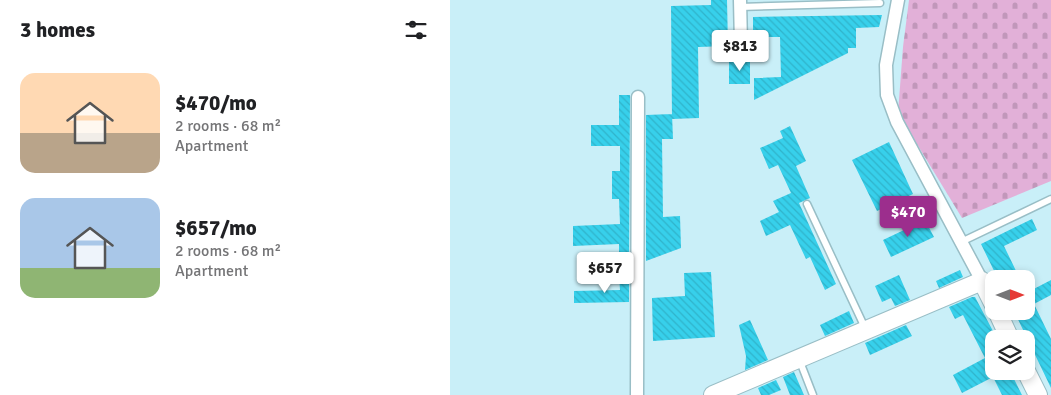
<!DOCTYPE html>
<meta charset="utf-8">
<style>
body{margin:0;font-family:Signika,sans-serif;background:#f6f6f6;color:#202124;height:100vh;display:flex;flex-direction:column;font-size:19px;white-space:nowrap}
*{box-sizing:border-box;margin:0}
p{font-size:16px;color:#757577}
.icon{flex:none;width:28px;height:28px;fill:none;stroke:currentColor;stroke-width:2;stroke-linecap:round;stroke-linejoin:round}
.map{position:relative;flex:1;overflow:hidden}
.side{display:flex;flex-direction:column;background:#fff;width:450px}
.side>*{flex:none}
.needle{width:32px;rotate:90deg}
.buttons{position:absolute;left:535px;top:270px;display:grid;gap:10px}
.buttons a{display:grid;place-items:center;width:50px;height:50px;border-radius:10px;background:#fff;box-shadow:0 2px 8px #0003;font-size:25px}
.price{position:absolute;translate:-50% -42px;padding:0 11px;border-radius:5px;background:#fff;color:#222;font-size:16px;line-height:32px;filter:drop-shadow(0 1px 2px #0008)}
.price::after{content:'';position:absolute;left:50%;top:30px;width:15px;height:11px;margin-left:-8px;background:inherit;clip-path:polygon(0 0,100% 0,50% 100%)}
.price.on{background:#9c2e8d;color:#fff}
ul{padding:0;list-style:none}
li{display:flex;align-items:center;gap:15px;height:125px;padding:0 20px}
li span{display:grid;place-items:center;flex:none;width:140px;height:100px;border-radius:15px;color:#555}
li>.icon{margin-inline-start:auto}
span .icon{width:60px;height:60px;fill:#fffc;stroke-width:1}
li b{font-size:21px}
h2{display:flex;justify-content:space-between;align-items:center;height:60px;padding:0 20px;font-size:21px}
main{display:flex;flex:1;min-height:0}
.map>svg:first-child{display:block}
.cemetery{fill:url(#cemetery-stones)}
.building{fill:url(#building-back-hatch)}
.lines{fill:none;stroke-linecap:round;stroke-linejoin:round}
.lane-casing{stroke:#99bec6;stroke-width:9}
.street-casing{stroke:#99bec6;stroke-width:15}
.secondary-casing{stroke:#99bec6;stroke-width:20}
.lane{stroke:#fff;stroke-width:6}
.street{stroke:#fff;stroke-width:12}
.secondary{stroke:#fff;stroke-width:18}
</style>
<main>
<section class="side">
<h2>3 homes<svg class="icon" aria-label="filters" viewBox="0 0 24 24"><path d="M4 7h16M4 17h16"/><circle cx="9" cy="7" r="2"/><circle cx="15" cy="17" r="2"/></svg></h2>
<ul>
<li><span style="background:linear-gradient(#ffd9b3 60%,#b9a48a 0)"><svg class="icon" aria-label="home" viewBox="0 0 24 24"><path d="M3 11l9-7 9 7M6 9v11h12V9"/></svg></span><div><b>$470/mo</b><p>2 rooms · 68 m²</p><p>Apartment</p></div></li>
<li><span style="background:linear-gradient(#a9c7e8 70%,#8fb573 0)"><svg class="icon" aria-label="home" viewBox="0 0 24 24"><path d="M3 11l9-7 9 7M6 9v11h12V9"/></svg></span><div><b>$657/mo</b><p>2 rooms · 68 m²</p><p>Apartment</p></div></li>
</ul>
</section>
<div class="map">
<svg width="601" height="395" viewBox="0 0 601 395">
<defs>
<pattern id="cemetery-stones" width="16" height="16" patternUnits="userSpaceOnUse" patternTransform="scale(1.25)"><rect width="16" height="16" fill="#e2b0d8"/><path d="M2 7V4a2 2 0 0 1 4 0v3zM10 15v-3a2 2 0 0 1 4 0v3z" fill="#c197ba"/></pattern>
<pattern id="building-back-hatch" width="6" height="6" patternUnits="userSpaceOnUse" patternTransform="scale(1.25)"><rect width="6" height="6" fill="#37d0eb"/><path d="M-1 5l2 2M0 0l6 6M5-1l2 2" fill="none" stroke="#30b3ca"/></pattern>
</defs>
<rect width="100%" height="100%" fill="#c9eff8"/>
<!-- cemetery -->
<path class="cemetery" d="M 459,0 L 601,0 L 601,181 L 512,218 L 448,113 L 453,47 Z"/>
<!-- building -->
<path class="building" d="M 261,0 L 277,0 L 278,46 L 248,47 L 249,118 L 222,119 L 221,6 L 261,5 Z
M 432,15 L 429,27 L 406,28 L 406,48 L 398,48 L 398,53 L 304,100 L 304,78 L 331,77 L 330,37 L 303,37 L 303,17 Z
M 279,59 L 300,59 L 300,84 L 279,84 Z
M 169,95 L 180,95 L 179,267 L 169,271 L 169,244 L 123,246 L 123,226 L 170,224 L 169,199 L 162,199 L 162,171 L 170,171 L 170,146 L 141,146 L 141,125 L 169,125 Z
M 222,114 L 223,139 L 212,139 L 213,217 L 230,216 L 231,248 L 196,261 L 196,115 Z
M 340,126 L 356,161 L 346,166 L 360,198 L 349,203 L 386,284 L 375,290 L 360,257 L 356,259 L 340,225 L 316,236 L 310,221 L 329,212 L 323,201 L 341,193 L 328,165 L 319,169 L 310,148 L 333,138 L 330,131 Z
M 439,142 L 463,194 L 427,211 L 402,160 Z
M 582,219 L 587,230 L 554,246 L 570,279 L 548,279 L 531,244 Z
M 475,220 L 484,237 L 441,257 L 433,240 Z
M 510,270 L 513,277 L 489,288 L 486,281 Z
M 261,272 L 265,337 L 203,341 L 202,298 L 235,296 L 234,273 Z
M 179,275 L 179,302 L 124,303 L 124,291 L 170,290 L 169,276 Z
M 449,275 L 460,300 L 445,306 L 441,298 L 432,302 L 425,286 Z
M 601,280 L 601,295 L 584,304 L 601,339 L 601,388 L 564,311 L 576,311 L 576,289 L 578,292 Z
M 522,297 L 525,297 L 544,333 L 544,371 L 560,371 L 572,395 L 552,395 L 543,377 L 512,393 L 503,375 L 535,358 L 513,315 L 505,319 L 499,307 Z
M 399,311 L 404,323 L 375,336 L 370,325 Z
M 300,320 L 318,360 L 295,370 L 296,356 L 289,325 Z
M 456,325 L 462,336 L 420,355 L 415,343 Z
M 344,372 L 354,395 L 340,395 L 333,377 Z
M 326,380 L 331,390 L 319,395 L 311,395 L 308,388 Z"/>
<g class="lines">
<defs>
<path id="lane" d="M 290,7 L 430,3
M 357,204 L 416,330
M 511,242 L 601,199
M 349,359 L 363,395"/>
<path id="street" d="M 290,0 L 291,44
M 448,0 L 436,65 L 437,95 L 447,122 L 532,281
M 187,395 L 188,97"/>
<path id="secondary" d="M 547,311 L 560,339
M 576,371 L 588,395
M 263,395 L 532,281 L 544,305"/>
</defs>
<!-- lane casing -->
<use href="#lane" class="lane-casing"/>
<!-- street casing -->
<use href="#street" class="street-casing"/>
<!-- secondary casing -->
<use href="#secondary" class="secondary-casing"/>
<!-- lane -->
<use href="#lane" class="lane"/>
<!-- street -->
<use href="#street" class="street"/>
<!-- secondary -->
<use href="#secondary" class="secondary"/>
</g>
</svg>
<div class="buttons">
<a><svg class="needle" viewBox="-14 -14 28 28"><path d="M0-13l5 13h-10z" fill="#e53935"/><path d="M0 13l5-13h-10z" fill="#757577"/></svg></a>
<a><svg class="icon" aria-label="layers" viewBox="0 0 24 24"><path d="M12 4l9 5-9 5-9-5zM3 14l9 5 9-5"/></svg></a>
</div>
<b class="price" style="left:290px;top:72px">$813</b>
<b class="price on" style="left:458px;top:238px">$470</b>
<b class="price" style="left:155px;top:294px">$657</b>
</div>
</main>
